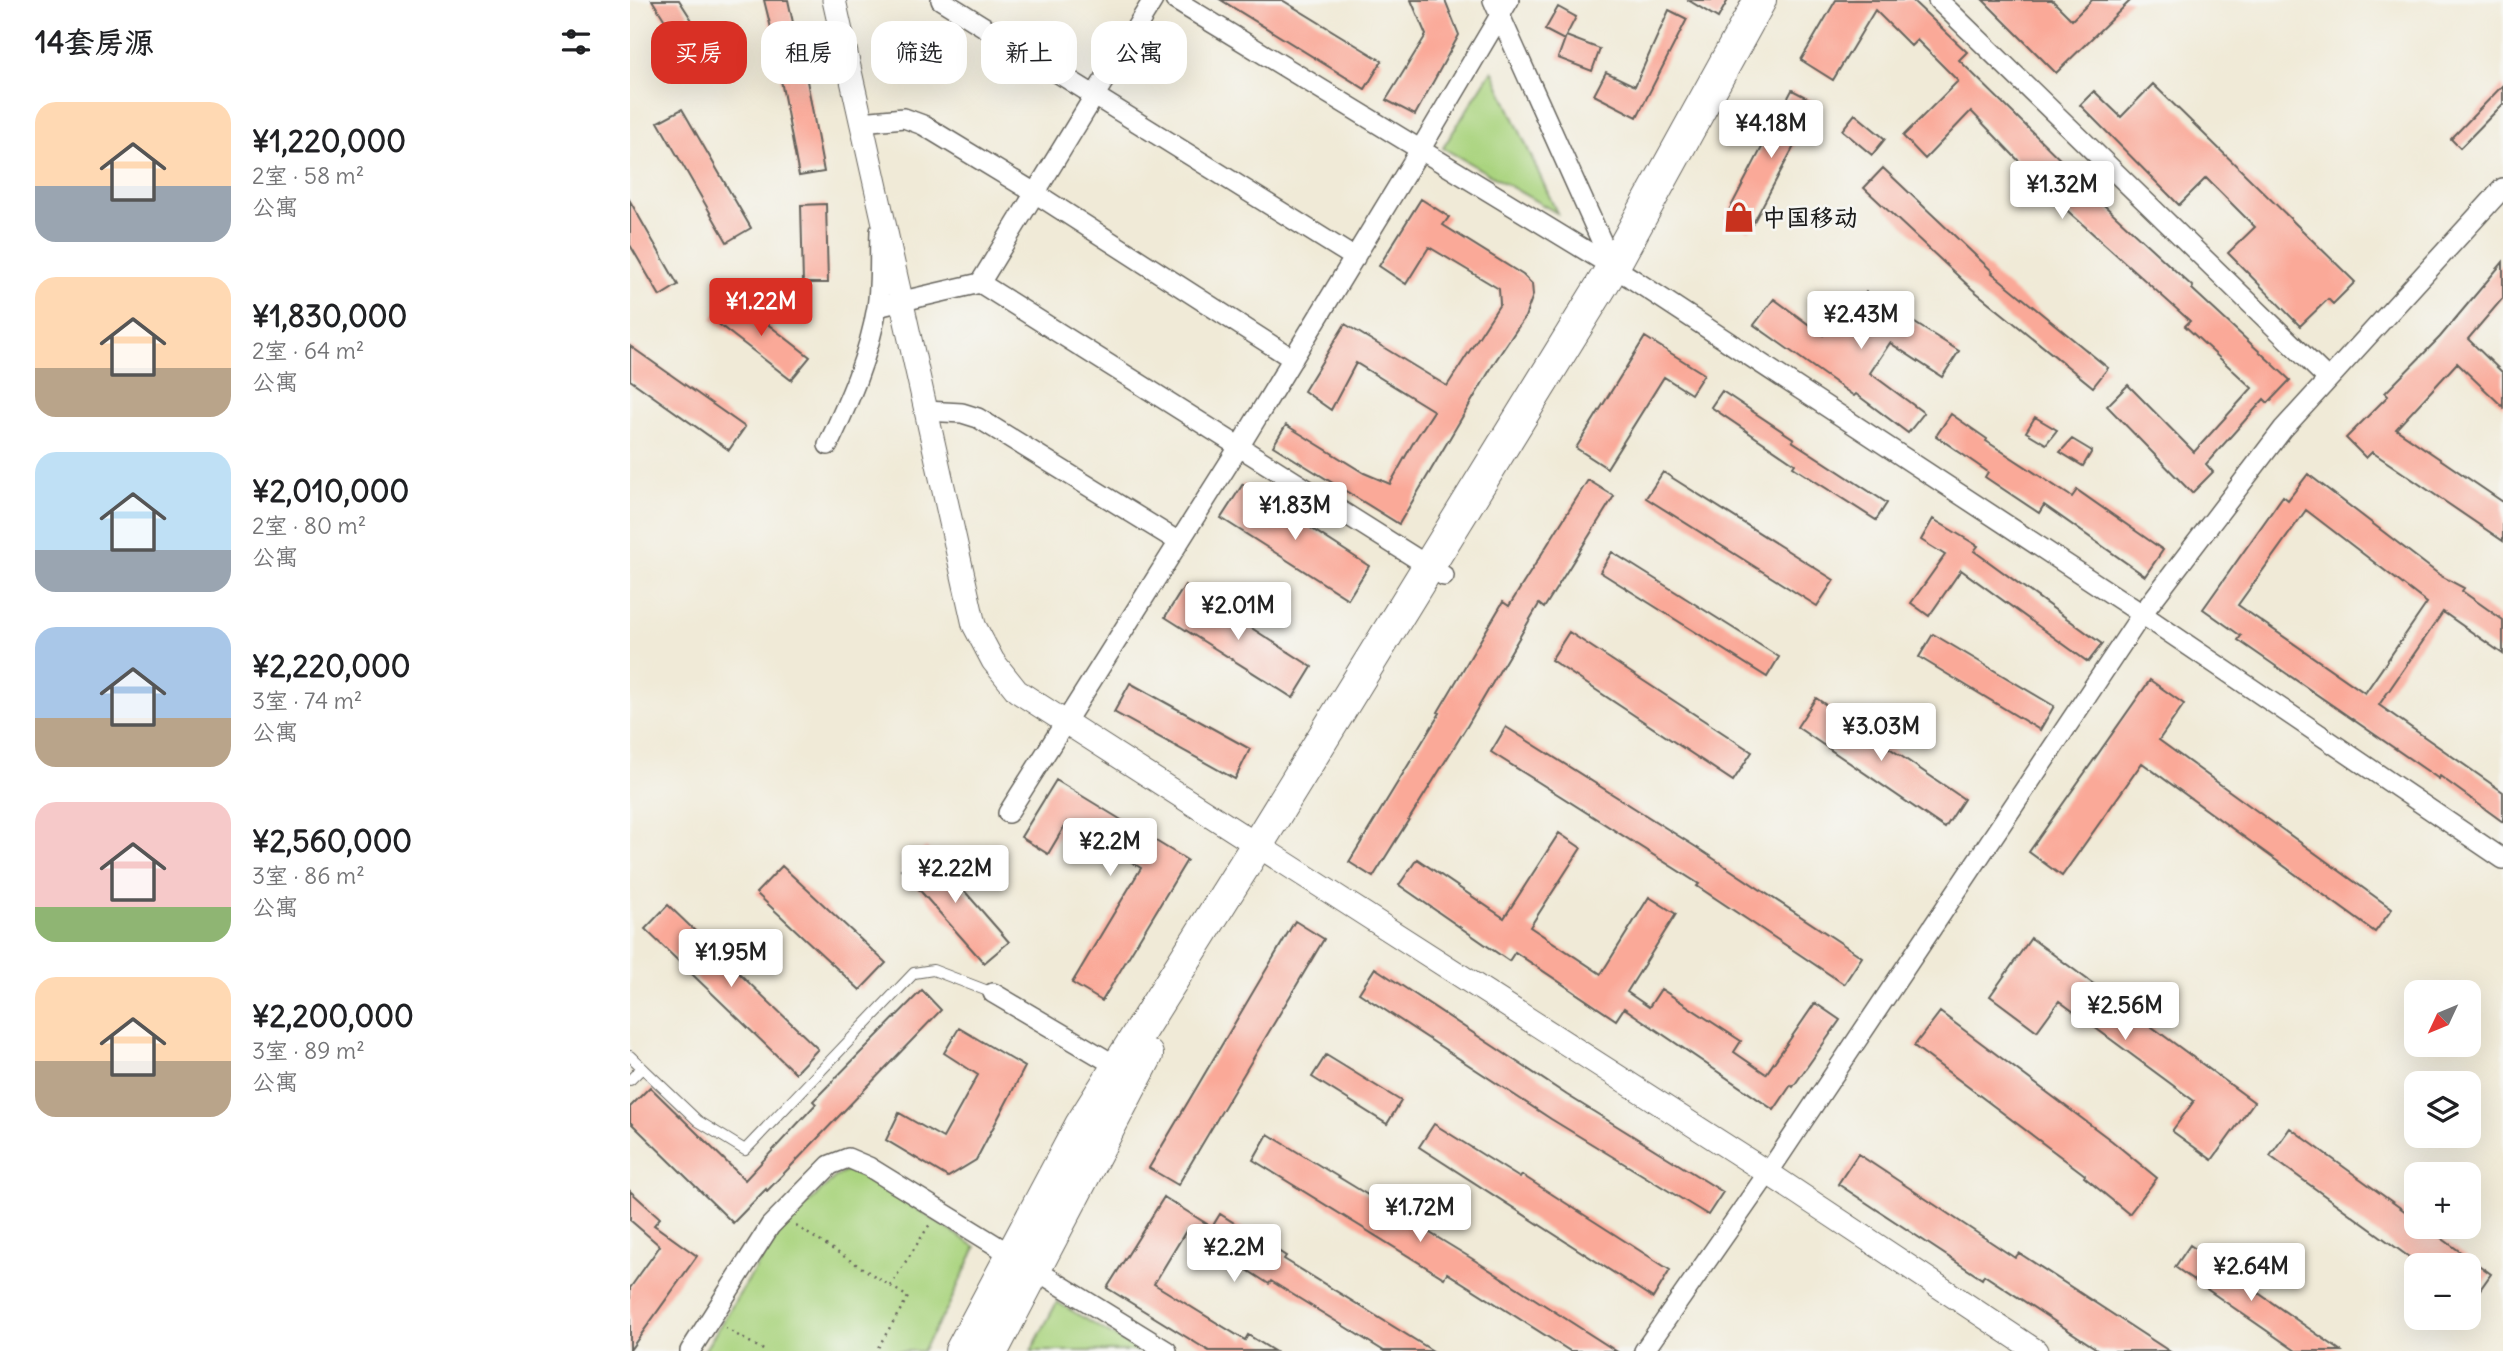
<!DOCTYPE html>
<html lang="zh">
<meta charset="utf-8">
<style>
body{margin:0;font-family:Delius,"LXGW WenKai TC",sans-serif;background:#f6f6f6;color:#202124;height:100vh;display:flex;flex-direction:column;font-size:26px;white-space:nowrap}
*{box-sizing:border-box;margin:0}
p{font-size:23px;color:#757577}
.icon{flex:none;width:38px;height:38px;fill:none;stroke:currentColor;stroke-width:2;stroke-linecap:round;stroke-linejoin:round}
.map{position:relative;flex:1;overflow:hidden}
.sheet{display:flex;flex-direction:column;background:#fff;width:630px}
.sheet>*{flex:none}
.hud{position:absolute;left:21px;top:21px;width:665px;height:63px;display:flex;gap:14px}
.needle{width:46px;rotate:226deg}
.buttons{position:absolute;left:1774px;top:980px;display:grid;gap:14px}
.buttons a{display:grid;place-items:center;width:77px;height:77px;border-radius:14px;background:#fff;box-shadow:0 7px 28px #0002;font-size:35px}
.price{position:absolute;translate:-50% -60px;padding:0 16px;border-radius:7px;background:#fff;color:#222;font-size:23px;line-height:46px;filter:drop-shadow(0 2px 4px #0008)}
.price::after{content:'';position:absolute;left:50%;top:42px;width:21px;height:16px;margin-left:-10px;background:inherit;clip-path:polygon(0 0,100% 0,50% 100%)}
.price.on{background:#d93025;color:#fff}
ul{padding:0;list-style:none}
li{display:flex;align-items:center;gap:21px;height:175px;padding:0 35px}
li span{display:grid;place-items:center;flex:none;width:196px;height:140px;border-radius:21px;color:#555}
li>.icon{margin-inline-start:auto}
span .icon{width:84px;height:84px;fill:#fffc;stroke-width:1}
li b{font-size:30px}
h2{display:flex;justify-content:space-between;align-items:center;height:84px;padding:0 35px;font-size:30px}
.pill{padding:0 24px;border-radius:21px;background:#fff;box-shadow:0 7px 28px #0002;font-size:24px;line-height:63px}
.pill.on{background:#d93025;color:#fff}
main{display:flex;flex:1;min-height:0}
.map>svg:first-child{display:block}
.green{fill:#aad47f;stroke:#63784e;stroke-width:2}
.building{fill:#faa998;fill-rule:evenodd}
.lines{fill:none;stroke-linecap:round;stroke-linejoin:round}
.service-casing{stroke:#66645d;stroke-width:12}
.minor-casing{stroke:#66645d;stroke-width:22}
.tertiary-casing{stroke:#66645d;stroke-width:25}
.trunk-casing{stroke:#66645d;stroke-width:34}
.path{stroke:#66645d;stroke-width:2.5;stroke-dasharray:2 5;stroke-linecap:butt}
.service{stroke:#fff;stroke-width:10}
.minor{stroke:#fff;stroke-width:19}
.tertiary{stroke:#fff;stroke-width:23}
.trunk{stroke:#fff;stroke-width:32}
.labels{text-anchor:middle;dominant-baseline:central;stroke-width:5;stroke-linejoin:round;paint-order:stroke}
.poi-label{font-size:24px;font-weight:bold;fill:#1c1c1c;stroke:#f6f6f2;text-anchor:start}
</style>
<main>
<section class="sheet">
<h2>14套房源<svg class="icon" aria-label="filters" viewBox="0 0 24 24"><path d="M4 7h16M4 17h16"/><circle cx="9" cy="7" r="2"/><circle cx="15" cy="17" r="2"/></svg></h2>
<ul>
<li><span style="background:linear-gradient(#ffd9b3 60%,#9aa5b1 0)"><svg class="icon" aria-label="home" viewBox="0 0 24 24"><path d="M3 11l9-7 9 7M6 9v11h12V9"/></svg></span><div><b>¥1,220,000</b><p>2室 · 58 m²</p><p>公寓</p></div></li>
<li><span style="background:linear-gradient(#ffd9b3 65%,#b9a48a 0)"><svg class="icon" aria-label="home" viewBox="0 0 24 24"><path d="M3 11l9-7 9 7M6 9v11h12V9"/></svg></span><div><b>¥1,830,000</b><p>2室 · 64 m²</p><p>公寓</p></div></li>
<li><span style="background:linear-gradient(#bfe0f5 70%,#9aa5b1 0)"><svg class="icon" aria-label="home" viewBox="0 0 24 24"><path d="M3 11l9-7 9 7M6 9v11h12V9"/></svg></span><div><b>¥2,010,000</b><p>2室 · 80 m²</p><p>公寓</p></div></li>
<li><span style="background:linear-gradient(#a9c7e8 65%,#b9a48a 0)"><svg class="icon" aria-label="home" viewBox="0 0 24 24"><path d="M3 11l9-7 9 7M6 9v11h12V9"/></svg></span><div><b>¥2,220,000</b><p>3室 · 74 m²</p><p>公寓</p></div></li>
<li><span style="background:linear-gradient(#f6c9c9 75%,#8fb573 0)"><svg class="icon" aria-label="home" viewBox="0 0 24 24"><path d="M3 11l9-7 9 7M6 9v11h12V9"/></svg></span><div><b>¥2,560,000</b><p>3室 · 86 m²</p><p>公寓</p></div></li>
<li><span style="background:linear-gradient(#ffd9b3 60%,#b9a48a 0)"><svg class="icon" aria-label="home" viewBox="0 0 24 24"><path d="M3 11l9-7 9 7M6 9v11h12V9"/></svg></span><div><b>¥2,200,000</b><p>3室 · 89 m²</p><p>公寓</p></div></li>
</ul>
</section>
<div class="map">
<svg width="1873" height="1351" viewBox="0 0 1873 1351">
<rect width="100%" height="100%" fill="#f6f6f2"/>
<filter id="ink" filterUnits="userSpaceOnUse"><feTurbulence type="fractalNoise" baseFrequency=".0143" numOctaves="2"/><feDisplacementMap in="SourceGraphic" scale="14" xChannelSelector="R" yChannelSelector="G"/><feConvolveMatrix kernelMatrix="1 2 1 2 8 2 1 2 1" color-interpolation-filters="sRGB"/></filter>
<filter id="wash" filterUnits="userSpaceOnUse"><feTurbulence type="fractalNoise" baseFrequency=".00686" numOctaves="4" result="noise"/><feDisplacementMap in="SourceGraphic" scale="28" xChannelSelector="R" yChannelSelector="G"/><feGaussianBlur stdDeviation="1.57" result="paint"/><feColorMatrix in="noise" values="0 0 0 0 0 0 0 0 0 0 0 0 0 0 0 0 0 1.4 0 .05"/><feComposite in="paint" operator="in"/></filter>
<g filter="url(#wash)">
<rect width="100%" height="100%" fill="#f0ead7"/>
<!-- green -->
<path class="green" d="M 862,70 L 927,213 L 813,148 Z
M 219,1170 L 231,1173 L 346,1247 L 318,1307 L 292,1351 L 74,1351 L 147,1234 L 205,1177 Z
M 427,1302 L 509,1351 L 401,1351 Z"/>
<g id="blocks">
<!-- building -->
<path class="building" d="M 22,0 L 49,0 L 90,64 L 70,76 Z
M 134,0 L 158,0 L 164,27 L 142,32 Z
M 591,0 L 652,0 L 752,61 L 735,89 Z
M 781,0 L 815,0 L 829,35 L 785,115 L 756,100 L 796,35 Z
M 1058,0 L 1098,0 L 1088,18 Z
M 1206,0 L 1282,0 L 1337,52 L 1329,60 L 1452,181 L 1450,183 L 1563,287 L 1562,289 L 1660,380 L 1638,403 L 1634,399 L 1576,464 L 1583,472 L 1562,493 L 1477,406 L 1498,385 L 1564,452 L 1622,388 L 1555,326 L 1560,321 L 1430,204 L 1341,111 L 1295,159 L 1273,136 L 1328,81 L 1287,40 L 1281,46 L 1245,10 L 1203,80 L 1171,60 Z
M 1353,0 L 1422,0 L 1442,20 L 1462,0 L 1501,0 L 1426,73 Z
M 928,7 L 946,17 L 934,40 L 915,30 Z
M 1039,10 L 1057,19 L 1007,117 L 964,95 L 976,72 L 1005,86 Z
M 936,36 L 970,49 L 962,71 L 928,58 Z
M 172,54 L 194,172 L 169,176 L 147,59 Z
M 1523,84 L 1725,282 L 1703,304 L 1698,299 L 1670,326 L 1598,253 L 1625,227 L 1576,178 L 1549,205 L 1450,105 L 1464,91 L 1491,117 Z
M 1873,85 L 1873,104 L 1830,148 L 1821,139 Z
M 1162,90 L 1187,103 L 1119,231 L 1095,218 Z
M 52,109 L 121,228 L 97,242 L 28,122 Z
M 1225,114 L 1255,139 L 1242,155 L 1212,130 Z
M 1253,168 L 1363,272 L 1362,273 L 1478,368 L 1463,387 L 1342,289 L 1234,188 Z
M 791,199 L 819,217 L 813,225 L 893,275 L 902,284 L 903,295 L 895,317 L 866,360 L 769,524 L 643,446 L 656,425 L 734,473 L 760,484 L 783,443 L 804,411 L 726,363 L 701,410 L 674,391 L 715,324 L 817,386 L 870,304 L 869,289 L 799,247 L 776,284 L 749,266 Z
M 0,201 L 48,285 L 30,296 L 0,245 Z
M 196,204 L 198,283 L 173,283 L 171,205 Z
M 1873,262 L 1873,298 L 1838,339 L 1873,373 L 1873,407 L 1827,363 L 1766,429 L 1873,502 L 1873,541 L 1742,452 L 1736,458 L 1716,438 L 1758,396 L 1755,393 L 1810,337 Z
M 1236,292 L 1329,351 L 1312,377 L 1260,343 L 1240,373 L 1294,413 L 1278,433 L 1226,394 L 1224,396 L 1124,325 L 1144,299 L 1193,335 L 1199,327 L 1209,333 Z
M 100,295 L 180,357 L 161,380 L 82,319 Z
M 1015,337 L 1074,374 L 1061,394 L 1034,377 L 977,468 L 946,448 Z
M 0,346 L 115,427 L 99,450 L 0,380 Z
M 1092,391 L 1164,439 L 1162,441 L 1257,503 L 1246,520 L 1163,467 L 1165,464 L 1081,407 Z
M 1321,414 L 1357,439 L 1356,441 L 1442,497 L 1447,490 L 1533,550 L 1515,576 L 1414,505 L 1409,513 L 1355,477 L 1358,472 L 1306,436 Z
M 1405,417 L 1427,430 L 1416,444 L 1396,432 Z
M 1442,439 L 1462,451 L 1453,466 L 1430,452 Z
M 1033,472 L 1204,580 L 1187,606 L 1016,498 Z
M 1678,474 L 1811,576 L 1834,588 L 1832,591 L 1873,620 L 1873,654 L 1813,612 L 1749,705 L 1873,792 L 1873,822 L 1810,776 L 1809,779 L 1608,640 L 1611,636 L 1573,609 L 1653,496 L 1658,500 ZM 1676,510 L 1797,603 L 1735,693 L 1608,605 Z
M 958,480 L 984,496 L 914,608 L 909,604 L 836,728 L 743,877 L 719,862 L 810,713 L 808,712 L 873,602 L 879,606 Z
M 613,484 L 739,566 L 718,599 L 591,518 Z
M 1303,519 L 1348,546 L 1344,551 L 1472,644 L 1458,662 L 1331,570 L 1299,616 L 1281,603 L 1315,555 L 1291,540 Z
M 982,552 L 1149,657 L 1137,677 L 970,572 Z
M 555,585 L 682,667 L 663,698 L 535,617 Z
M 939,632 L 1122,752 L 1103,781 L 921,660 Z
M 1303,634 L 1424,706 L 1410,730 L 1289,657 Z
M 1520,680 L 1554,704 L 1529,740 L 1762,909 L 1745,932 L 1512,763 L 1432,876 L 1399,852 Z
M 500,683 L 620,749 L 605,779 L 484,712 Z
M 1186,698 L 1334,799 L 1315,828 L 1167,727 Z
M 876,727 L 1066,847 L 1232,957 L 1214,984 L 1067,886 L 1069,884 L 861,752 Z
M 426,780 L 557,860 L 472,1001 L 442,983 L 511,868 L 437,822 L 418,854 L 391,837 Z
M 929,833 L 951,848 L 900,927 L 971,974 L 1019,897 L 1046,914 L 997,992 L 1019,1007 L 1031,989 L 1111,1041 L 1104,1052 L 1136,1074 L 1185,1003 L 1210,1020 L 1163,1087 L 1161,1085 L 1144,1110 L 994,1008 L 986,1020 L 885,952 L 879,961 L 769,885 L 787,859 L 874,918 Z
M 296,847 L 379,942 L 354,963 L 271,869 Z
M 152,866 L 256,963 L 230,990 L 126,893 Z
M 38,905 L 188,1049 L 165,1073 L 15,929 Z
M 665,921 L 694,939 L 548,1185 L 519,1168 Z
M 1401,938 L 1624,1102 L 1582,1160 L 1542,1131 L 1564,1101 L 1429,1001 L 1407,1031 L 1360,996 Z
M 745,968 L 937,1095 L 1093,1192 L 1078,1215 L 921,1119 L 729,993 Z
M 292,990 L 311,1010 L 137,1191 L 136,1189 L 103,1223 L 0,1122 L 0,1107 L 20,1087 L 115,1180 L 186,1104 L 183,1101 Z
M 1310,1012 L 1482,1141 L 1527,1178 L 1499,1214 L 1454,1177 L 1455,1175 L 1284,1046 Z
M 329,1028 L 395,1067 L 346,1160 L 318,1177 L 256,1140 L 269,1113 L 313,1138 L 348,1075 L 314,1053 Z
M 696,1055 L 771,1101 L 757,1124 L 682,1077 Z
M 804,1124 L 890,1178 L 892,1175 L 1040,1270 L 1023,1298 L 789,1147 Z
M 1660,1128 L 1787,1220 L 1787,1227 L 1796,1227 L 1861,1274 L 1839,1305 L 1839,1265 L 1790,1265 L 1640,1156 Z
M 638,1134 L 841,1258 L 986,1351 L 940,1351 L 817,1273 L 814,1278 L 623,1160 Z
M 1228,1154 L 1385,1258 L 1389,1253 L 1539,1351 L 1470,1351 L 1354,1275 L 1352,1279 L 1208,1184 Z
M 0,1191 L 30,1218 L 24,1225 L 67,1256 L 0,1350 L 0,1288 L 30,1246 L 0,1220 Z
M 534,1197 L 582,1227 L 590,1214 L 656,1256 L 654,1259 L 803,1351 L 754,1351 L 641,1281 L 639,1284 L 556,1231 L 524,1284 L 615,1340 L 618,1335 L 644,1351 L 579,1351 L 477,1288 Z
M 1560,1245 L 1711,1351 L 1666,1351 L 1545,1267 Z"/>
</g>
</g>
<g filter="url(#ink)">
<use href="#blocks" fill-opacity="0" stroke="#66645d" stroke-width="2"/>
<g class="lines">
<defs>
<path id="service" d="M 0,1056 L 68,1121 L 115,1150 L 284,973 L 303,970 L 363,993
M 0,1080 L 12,1068"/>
<path id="minor" d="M 311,0 L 725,258
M 545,0 L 1001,278 L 1512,614 L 1873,859
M 863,0 L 983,267
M 1308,0 L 1698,379
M 231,122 L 274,118 L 293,125 L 405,193 L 663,359
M 350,283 L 523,0
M 247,307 L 350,283 L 814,576
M 296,411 L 332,413 L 348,418 L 549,542
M 198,445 C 219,401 239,356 247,307 C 251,282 249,256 250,231
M 378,813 L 609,447 L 790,150 L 879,0
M 363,993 L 495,1071
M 60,1351 L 140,1226 L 200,1165 L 218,1158 L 239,1167 L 537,1351
M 1014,1351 L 1138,1173 L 1512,614 L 1653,429 L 1873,188"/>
<path id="tertiary" d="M 204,0 L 344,625 L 363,661 L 387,691 L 1138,1173 L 1406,1351"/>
<path id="trunk" d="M 331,1351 L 451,1125 L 627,845 L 983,267 L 1130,0
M 362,1351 L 517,1055"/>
</defs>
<!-- service casing -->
<use href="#service" class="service-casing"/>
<!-- minor casing -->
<use href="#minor" class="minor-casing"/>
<!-- tertiary casing -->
<use href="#tertiary" class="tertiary-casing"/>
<!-- trunk casing -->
<use href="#trunk" class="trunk-casing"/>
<!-- path -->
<path class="path" d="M 166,1226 L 278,1297 L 246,1351
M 260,1286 L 300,1224
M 95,1328 L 135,1351"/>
<!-- service -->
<use href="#service" class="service"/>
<!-- minor -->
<use href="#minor" class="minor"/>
<!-- tertiary -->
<use href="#tertiary" class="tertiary"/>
<!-- trunk -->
<use href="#trunk" class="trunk"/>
</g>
</g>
<!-- icons -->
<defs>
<symbol id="shop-bare" viewBox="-9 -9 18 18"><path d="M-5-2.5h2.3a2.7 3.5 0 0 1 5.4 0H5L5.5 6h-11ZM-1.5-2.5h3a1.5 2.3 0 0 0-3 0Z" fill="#c8321e" stroke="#f6f6f2" stroke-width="2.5" paint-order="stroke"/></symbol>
</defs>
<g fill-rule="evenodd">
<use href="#shop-bare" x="1087" y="195" width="44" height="44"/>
</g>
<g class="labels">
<!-- poi labels -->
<g class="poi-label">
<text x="1132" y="217">中国移动</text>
</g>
</g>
</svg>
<div class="buttons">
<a><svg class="needle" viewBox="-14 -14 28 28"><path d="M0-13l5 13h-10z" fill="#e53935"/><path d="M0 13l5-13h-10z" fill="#757577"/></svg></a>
<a><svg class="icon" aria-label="layers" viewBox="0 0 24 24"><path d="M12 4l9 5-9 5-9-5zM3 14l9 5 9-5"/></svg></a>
<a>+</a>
<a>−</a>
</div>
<b class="price" style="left:1141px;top:160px">¥4.18M</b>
<b class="price" style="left:1432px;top:221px">¥1.32M</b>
<b class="price on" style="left:131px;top:338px">¥1.22M</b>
<b class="price" style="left:1231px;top:351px">¥2.43M</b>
<b class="price" style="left:665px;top:542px">¥1.83M</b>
<b class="price" style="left:608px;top:642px">¥2.01M</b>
<b class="price" style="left:1251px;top:763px">¥3.03M</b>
<b class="price" style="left:480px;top:878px">¥2.2M</b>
<b class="price" style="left:325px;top:905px">¥2.22M</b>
<b class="price" style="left:101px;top:989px">¥1.95M</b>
<b class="price" style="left:1495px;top:1042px">¥2.56M</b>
<b class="price" style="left:790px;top:1244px">¥1.72M</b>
<b class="price" style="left:604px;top:1284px">¥2.2M</b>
<b class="price" style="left:1621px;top:1303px">¥2.64M</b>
<div class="hud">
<a class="pill on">买房</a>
<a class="pill">租房</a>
<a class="pill">筛选</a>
<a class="pill">新上</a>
<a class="pill">公寓</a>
</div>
</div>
</main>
